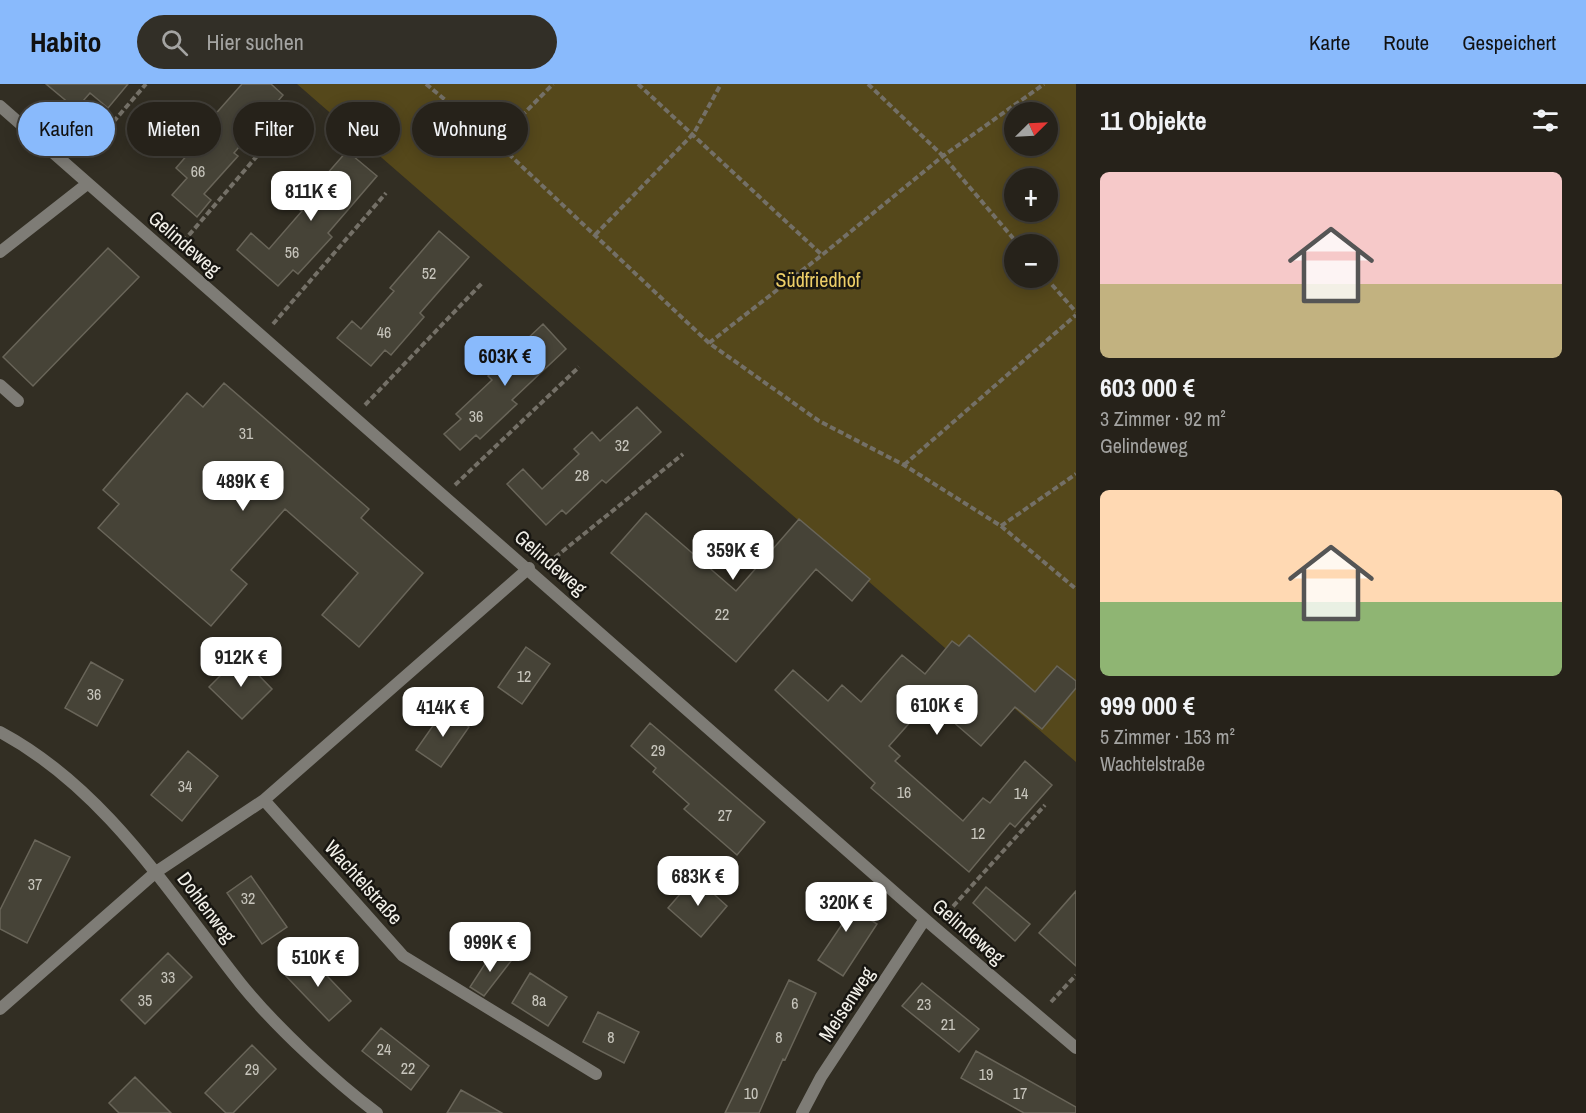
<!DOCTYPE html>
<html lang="de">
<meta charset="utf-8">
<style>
body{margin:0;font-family:"Archivo Narrow",sans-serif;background:#322f27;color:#f1f3f6;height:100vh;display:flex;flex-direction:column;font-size:22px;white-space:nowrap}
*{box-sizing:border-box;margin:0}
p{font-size:20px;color:#a4a4a2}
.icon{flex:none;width:33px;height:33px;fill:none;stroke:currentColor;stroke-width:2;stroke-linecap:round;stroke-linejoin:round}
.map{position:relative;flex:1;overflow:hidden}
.drawer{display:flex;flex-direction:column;background:#26221a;width:510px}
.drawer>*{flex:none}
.hud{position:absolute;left:18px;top:18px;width:570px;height:54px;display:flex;gap:12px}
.needle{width:39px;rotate:66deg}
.controls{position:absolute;left:1004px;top:18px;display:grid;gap:12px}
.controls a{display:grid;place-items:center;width:54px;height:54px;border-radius:50%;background:#26221a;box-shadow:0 3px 15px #0003,0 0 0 2px #423f39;font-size:30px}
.price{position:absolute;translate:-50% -51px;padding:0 14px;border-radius:12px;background:#fff;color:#222;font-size:20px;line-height:39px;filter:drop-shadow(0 2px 3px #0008)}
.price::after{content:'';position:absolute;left:50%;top:36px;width:18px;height:14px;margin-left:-9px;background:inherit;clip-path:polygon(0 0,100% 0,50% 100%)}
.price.active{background:#89bafc;color:#111}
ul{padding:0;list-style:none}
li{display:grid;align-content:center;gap:12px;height:318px;padding:0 24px}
li span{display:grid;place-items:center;height:186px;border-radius:9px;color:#555}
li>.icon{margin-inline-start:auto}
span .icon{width:108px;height:108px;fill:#fffc;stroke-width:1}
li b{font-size:26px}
h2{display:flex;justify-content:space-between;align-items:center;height:72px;padding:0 24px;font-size:26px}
.pill{padding:0 21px;border-radius:27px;background:#26221a;box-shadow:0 3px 15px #0003,0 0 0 2px #423f39;font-size:21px;line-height:54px}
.pill.active{background:#89bafc;color:#111}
header{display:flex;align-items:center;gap:36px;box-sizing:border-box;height:84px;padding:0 30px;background:#89bafc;color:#111}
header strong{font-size:28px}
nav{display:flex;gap:33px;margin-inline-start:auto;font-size:21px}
.search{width:420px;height:54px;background:#322f27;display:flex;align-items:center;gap:15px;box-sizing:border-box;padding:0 21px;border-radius:33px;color:#a4a4a2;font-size:22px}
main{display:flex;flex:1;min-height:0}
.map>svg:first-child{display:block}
.green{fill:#55481b;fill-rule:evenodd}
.building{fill:#464337;stroke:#696559;stroke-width:1.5}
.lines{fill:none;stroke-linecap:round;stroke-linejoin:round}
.path{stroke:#747067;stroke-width:4;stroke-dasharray:6 3;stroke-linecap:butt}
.lane{stroke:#7e7c76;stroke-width:12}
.street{stroke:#7e7c76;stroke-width:12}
.labels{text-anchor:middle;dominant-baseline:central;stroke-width:5;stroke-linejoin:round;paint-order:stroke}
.number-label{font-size:16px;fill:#c7c5bc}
.street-label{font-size:20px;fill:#f2f0e9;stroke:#181611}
.park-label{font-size:20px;fill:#eecf68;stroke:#181611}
</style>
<header>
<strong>Habito</strong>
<div class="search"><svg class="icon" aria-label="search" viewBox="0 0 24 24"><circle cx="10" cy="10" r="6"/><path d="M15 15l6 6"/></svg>Hier suchen</div>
<nav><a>Karte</a><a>Route</a><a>Gespeichert</a></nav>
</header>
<main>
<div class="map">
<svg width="1076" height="1029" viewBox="0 0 1076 1029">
<rect width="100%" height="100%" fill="#322e23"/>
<!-- green -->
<path class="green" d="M 297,0 L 1076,0 L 1076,678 ZM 1014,28 L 1047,28 L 1047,62 L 1014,62 ZM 1014,94 L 1047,94 L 1047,128 L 1014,128 ZM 1014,160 L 1047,160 L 1047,194 L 1014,194 Z"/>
<!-- building -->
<path class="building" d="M 46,0 L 128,0 L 108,24 L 90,9 L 76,25 Z
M 242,0 L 271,0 L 283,11 L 234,69 L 238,72 L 204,110 L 211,116 L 197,133 L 172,111 L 187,94 L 176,84 L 208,47 L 204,43 Z
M 347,67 L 377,92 L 328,149 L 332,153 L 298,190 L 293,186 L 278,202 L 237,166 L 251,149 L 269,165 L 302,127 L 297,124 Z
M 439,147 L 469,173 L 420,229 L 424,233 L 391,271 L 385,266 L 371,282 L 337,254 L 352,237 L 361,245 L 394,207 L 390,204 Z
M 108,164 L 139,193 L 33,302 L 3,273 Z
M 543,240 L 566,265 L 512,316 L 517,320 L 480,355 L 476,351 L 460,366 L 444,350 L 461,335 L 456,330 L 492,296 L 488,292 Z
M 224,299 L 369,425 L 361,434 L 423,489 L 359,563 L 322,531 L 358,489 L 285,425 L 231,486 L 247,500 L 211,542 L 98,444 L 119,420 L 103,406 L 187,309 L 203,323 Z
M 637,323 L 661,348 L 606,399 L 602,396 L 566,430 L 562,426 L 546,441 L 507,400 L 523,385 L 542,405 L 579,370 L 574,365 L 592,348 L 600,357 Z
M 646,429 L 736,507 L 799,435 L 870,495 L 852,517 L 816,485 L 736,578 L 611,469 Z
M 969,551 L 1035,608 L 1057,582 L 1076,597 L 1076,604 L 1042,645 L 1015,623 L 981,662 L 929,617 L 889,662 L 900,672 L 895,677 L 963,737 L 983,714 L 990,719 L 1025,677 L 1052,701 L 1015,743 L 1010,739 L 969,788 L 871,704 L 875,699 L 775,606 L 793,586 L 828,617 L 842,601 L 861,618 L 902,571 L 925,590 L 952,557 L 959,562 Z
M 526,563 L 550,580 L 522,620 L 498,603 Z
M 240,572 L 272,605 L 242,635 L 209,603 Z
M 91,578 L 123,596 L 97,642 L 65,624 Z
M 444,626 L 469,643 L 441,683 L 416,666 Z
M 650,639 L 765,738 L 737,771 L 684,725 L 689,720 L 653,688 L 656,684 L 631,662 Z
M 188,667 L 218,692 L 182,737 L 151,711 Z
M 35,756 L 70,773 L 27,859 L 0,845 L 0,826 Z
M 251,792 L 287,843 L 262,860 L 227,809 Z
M 695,793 L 727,822 L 701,853 L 668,824 Z
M 986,803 L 1030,840 L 1015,857 L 973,819 Z
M 838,804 L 858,817 L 854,825 L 877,840 L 843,892 L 818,876 L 845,836 L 825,824 Z
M 1076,807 L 1076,882 L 1039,849 Z
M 494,866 L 511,877 L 484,912 L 470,903 Z
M 168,869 L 192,893 L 145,940 L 121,916 Z
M 308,872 L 351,917 L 329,937 L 286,892 Z
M 530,889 L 567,913 L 548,942 L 512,919 Z
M 789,896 L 816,909 L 785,976 L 783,975 L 759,1029 L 725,1029 Z
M 922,899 L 979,945 L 959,968 L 902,922 Z
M 598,928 L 639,948 L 624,979 L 583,958 Z
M 381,944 L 429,982 L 411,1006 L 362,967 Z
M 252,961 L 276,985 L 233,1029 L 226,1029 L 205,1009 Z
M 976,967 L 1076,1023 L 1076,1029 L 1024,1029 L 961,994 Z
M 135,993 L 171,1029 L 119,1029 L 109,1019 Z
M 461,1006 L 502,1029 L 447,1029 Z"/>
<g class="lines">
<!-- path -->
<path class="path" d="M 426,0 L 496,58 L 709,259 L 819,337 L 904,381 L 1001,442 L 1076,505
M 638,0 L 822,171
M 868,0 L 943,72 L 1018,160
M 496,58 L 553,0
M 84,72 L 146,0
M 595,151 L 694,49 L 721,0
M 183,158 L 294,29
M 1046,194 L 1076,228
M 273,240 L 386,109
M 709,259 L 822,171 L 943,72 L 1044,0
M 365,321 L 483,198
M 904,381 L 1076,231
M 455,401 L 579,283
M 1001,442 L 1076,390
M 548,479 L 683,370
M 947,829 L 1045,721
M 1051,918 L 1076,891"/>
<!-- lane -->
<path class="lane" d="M 0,301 L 18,317"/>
<!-- street -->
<path class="street" d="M 0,22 L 934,843 L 1076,964
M 0,168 L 87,100
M 0,648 C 105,704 169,809 241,900 C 275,942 334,997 377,1029
M 264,716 L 403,872 L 596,990
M 0,925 L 156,788 L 264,716 L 529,484
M 802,1029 L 821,993 L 925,835"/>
</g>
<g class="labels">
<!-- number labels -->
<g class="number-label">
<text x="198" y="87">66</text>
<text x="292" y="168">56</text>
<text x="429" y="189">52</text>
<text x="384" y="248">46</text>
<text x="476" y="332">36</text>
<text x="246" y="349">31</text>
<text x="622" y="361">32</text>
<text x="582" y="391">28</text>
<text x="722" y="530">22</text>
<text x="524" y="592">12</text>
<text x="94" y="610">36</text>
<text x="658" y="666">29</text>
<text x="185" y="702">34</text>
<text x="904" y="708">16</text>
<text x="1021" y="709">14</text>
<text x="725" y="731">27</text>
<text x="978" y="749">12</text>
<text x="35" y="800">37</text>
<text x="248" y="814">32</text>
<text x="168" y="893">33</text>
<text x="145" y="916">35</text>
<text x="539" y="916">8a</text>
<text x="795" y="919">6</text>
<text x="924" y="920">23</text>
<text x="948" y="940">21</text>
<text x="611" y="953">8</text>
<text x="779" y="953">8</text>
<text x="384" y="965">24</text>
<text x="408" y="984">22</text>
<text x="252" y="985">29</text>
<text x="986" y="990">19</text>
<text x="751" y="1009">10</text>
<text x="1020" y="1009">17</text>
</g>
<!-- street labels -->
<g class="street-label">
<text transform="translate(185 159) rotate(41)">Gelindeweg</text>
<text transform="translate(551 478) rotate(41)">Gelindeweg</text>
<text transform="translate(364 798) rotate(48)">Wachtelstraße</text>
<text transform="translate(207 823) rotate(53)">Dohlenweg</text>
<text transform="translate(969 847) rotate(41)">Gelindeweg</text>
<text transform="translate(846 920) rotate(-57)">Meisenweg</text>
</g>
<!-- park labels -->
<g class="park-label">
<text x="818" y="195">Südfriedhof</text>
</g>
</g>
</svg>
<div class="controls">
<a><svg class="needle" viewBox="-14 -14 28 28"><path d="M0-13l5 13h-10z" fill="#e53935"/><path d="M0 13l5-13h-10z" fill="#a4a4a2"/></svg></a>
<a>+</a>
<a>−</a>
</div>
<b class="price" style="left:311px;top:138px">811K €</b>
<b class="price active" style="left:505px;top:303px">603K €</b>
<b class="price" style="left:243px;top:428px">489K €</b>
<b class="price" style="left:733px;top:497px">359K €</b>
<b class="price" style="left:241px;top:604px">912K €</b>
<b class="price" style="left:937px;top:652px">610K €</b>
<b class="price" style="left:443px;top:654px">414K €</b>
<b class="price" style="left:698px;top:823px">683K €</b>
<b class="price" style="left:846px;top:849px">320K €</b>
<b class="price" style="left:490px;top:889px">999K €</b>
<b class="price" style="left:318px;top:904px">510K €</b>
<div class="hud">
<a class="pill active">Kaufen</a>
<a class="pill">Mieten</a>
<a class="pill">Filter</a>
<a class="pill">Neu</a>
<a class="pill">Wohnung</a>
</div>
</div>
<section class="drawer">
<h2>11 Objekte<svg class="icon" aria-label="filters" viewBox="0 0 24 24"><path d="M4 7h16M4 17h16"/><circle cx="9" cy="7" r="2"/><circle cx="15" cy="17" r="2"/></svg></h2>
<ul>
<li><span style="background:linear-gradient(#f6c9c9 60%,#c2b280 0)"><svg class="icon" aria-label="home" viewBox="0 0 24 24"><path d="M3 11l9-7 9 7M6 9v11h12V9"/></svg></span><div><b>603 000 €</b><p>3 Zimmer · 92 m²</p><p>Gelindeweg</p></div></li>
<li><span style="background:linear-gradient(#ffd9b3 60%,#8fb573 0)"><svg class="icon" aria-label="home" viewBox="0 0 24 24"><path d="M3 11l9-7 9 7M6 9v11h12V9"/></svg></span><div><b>999 000 €</b><p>5 Zimmer · 153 m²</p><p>Wachtelstraße</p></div></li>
</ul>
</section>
</main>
